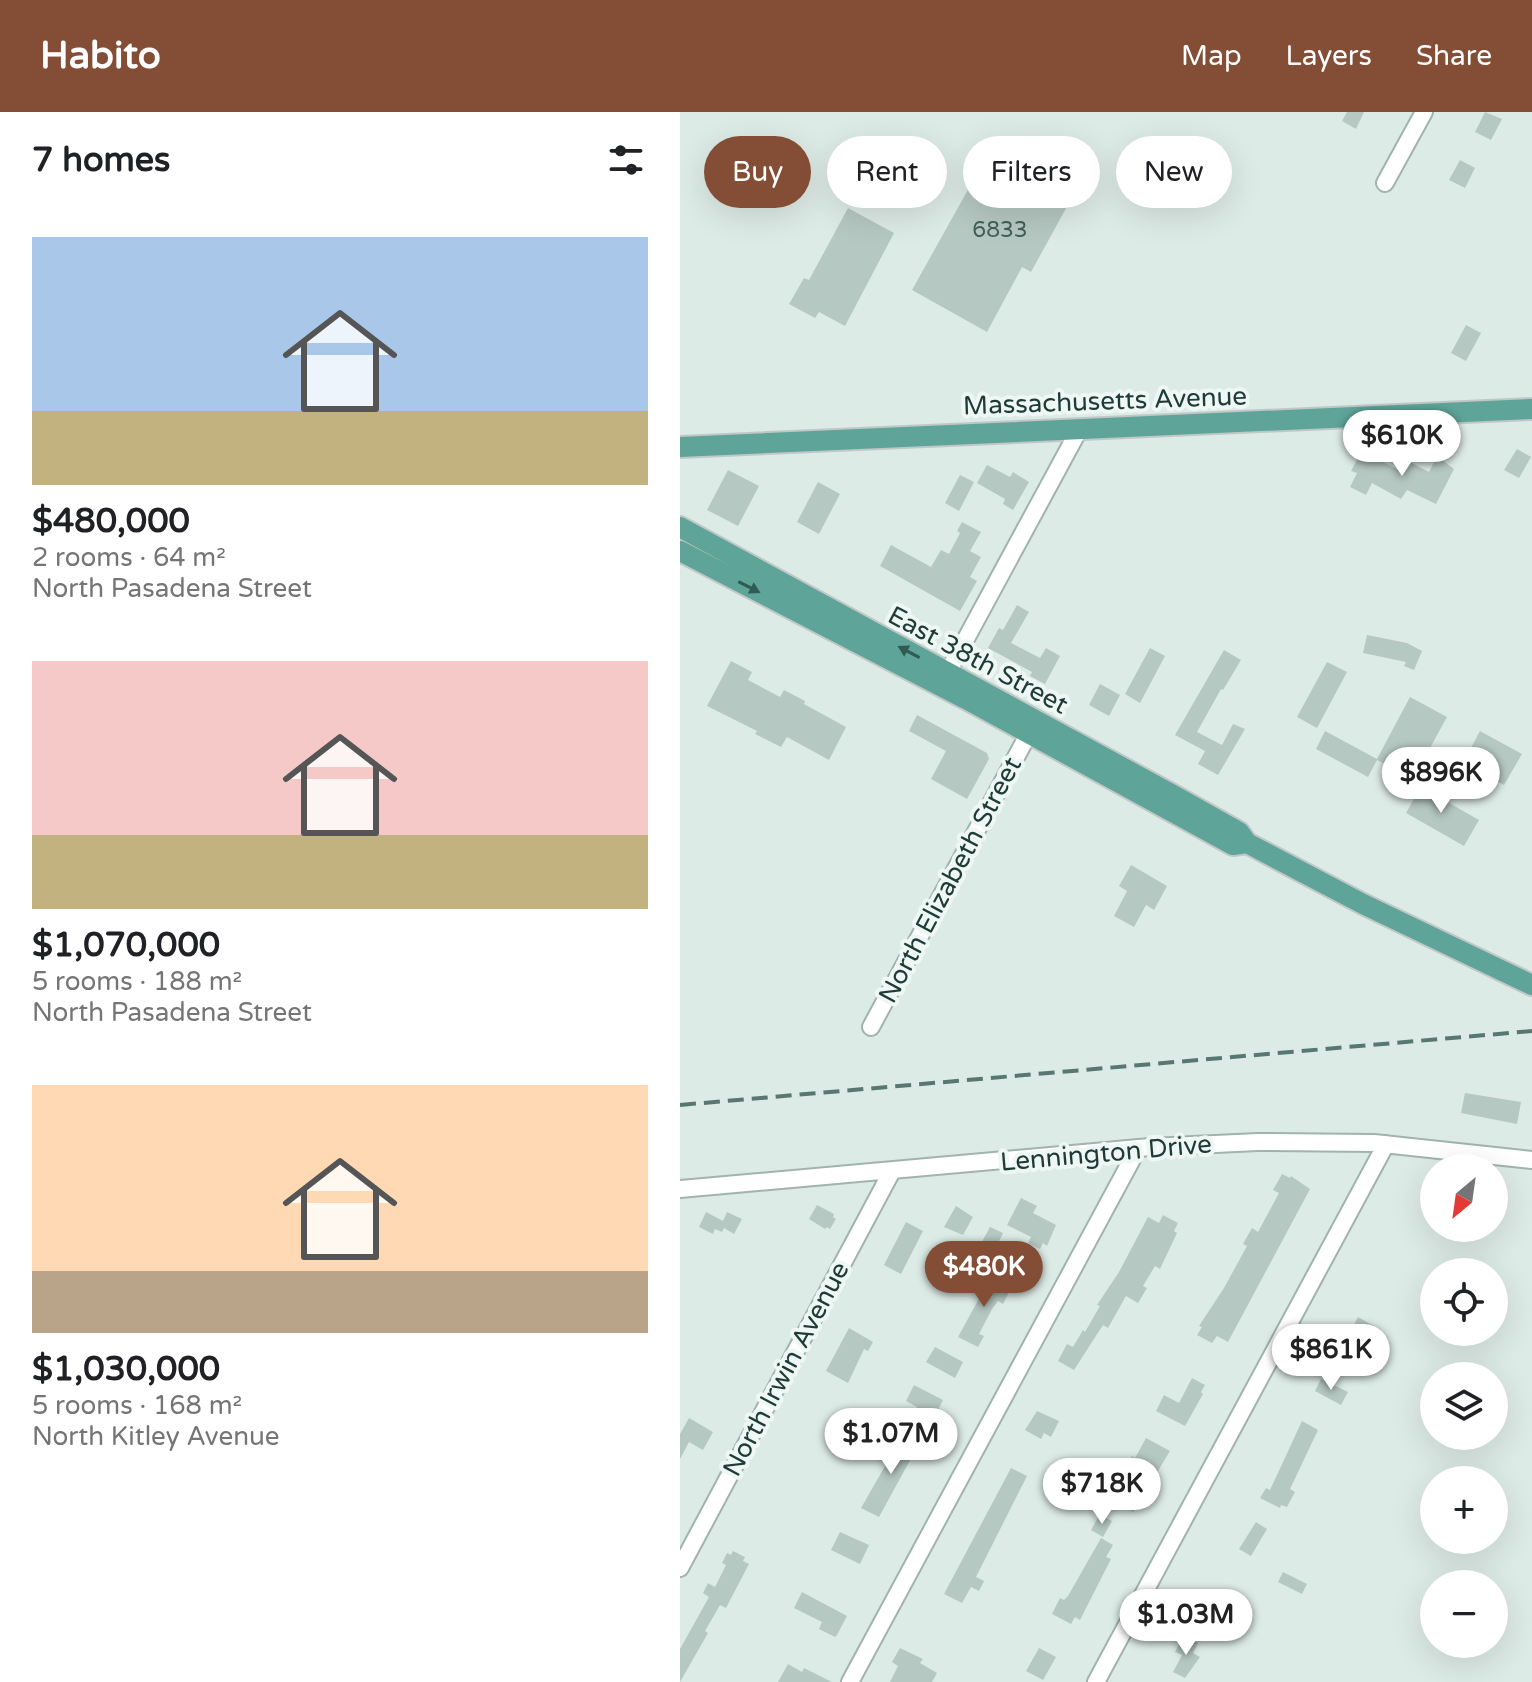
<!DOCTYPE html>
<meta charset="utf-8">
<style>
body{margin:0;font-family:"Varela Round",sans-serif;background:#f6f6f6;color:#202124;height:100vh;display:flex;flex-direction:column;font-size:30px;white-space:nowrap}
*{box-sizing:border-box;margin:0}
p{font-size:26px;color:#757577}
.icon{flex:none;width:44px;height:44px;fill:none;stroke:currentColor;stroke-width:2;stroke-linecap:round;stroke-linejoin:round}
.map{position:relative;flex:1;overflow:hidden}
.drawer{display:flex;flex-direction:column;background:#fff;width:680px}
.drawer>*{flex:none}
.top-card{position:absolute;left:24px;top:24px;width:708px;height:72px;display:flex;gap:16px}
.needle{width:52px;rotate:209deg}
.controls{position:absolute;left:740px;top:1042px;display:grid;gap:16px}
.controls a{display:grid;place-items:center;width:88px;height:88px;border-radius:50%;background:#fff;box-shadow:0 8px 32px #0002;font-size:40px}
.price{position:absolute;translate:-50% -68px;padding:0 18px;border-radius:28px;background:#fff;color:#222;font-size:26px;line-height:52px;filter:drop-shadow(0 2px 4px #0008)}
.price::after{content:'';position:absolute;left:50%;top:48px;width:24px;height:18px;margin-left:-12px;background:inherit;clip-path:polygon(0 0,100% 0,50% 100%)}
.price.selected{background:#834e35;color:#fff}
ul{padding:0;list-style:none}
li{display:grid;align-content:center;gap:16px;height:424px;padding:0 32px}
li span{display:grid;place-items:center;height:248px;border-radius:0px;color:#555}
li>.icon{margin-inline-start:auto}
span .icon{width:144px;height:144px;fill:#fffc;stroke-width:1}
li b{font-size:34px}
h2{display:flex;justify-content:space-between;align-items:center;height:96px;padding:0 32px;font-size:34px}
.tag{padding:0 28px;border-radius:36px;background:#fff;box-shadow:0 8px 32px #0002;font-size:28px;line-height:72px}
.tag.selected{background:#834e35;color:#fff}
header{display:flex;align-items:center;gap:48px;box-sizing:border-box;height:112px;padding:0 40px;background:#834e35;color:#fff}
header strong{font-size:38px}
nav{display:flex;gap:44px;margin-inline-start:auto;font-size:28px}
main{display:flex;flex:1;min-height:0}
.map>svg:first-child{display:block}
.building{fill:#b6c8c2}
.lines{fill:none;stroke-linecap:round;stroke-linejoin:round}
.minor-casing{stroke:#a0b3ae;stroke-width:20}
.major-casing{stroke:#c0c8c7;stroke-width:24}
.minor{stroke:#fff;stroke-width:16}
.major{stroke:#5ea498;stroke-width:20}
.rail{stroke:#587771;stroke-width:4;stroke-dasharray:16 8;stroke-linecap:butt}
.oneway{fill:#315a53}
.labels{text-anchor:middle;dominant-baseline:central;stroke-width:8;stroke-linejoin:round;paint-order:stroke}
.number-label{font-size:22px;fill:#445e59}
.street-label{font-size:26px;fill:#1e3b36;stroke:#eef7f3}
</style>
<header>
<strong>Habito</strong>
<nav><a>Map</a><a>Layers</a><a>Share</a></nav>
</header>
<main>
<section class="drawer">
<h2>7 homes<svg class="icon" aria-label="filters" viewBox="0 0 24 24"><path d="M4 7h16M4 17h16"/><circle cx="9" cy="7" r="2"/><circle cx="15" cy="17" r="2"/></svg></h2>
<ul>
<li><span style="background:linear-gradient(#a9c7e8 70%,#c2b280 0)"><svg class="icon" aria-label="home" viewBox="0 0 24 24"><path d="M3 11l9-7 9 7M6 9v11h12V9"/></svg></span><div><b>$480,000</b><p>2 rooms · 64 m²</p><p>North Pasadena Street</p></div></li>
<li><span style="background:linear-gradient(#f6c9c9 70%,#c2b280 0)"><svg class="icon" aria-label="home" viewBox="0 0 24 24"><path d="M3 11l9-7 9 7M6 9v11h12V9"/></svg></span><div><b>$1,070,000</b><p>5 rooms · 188 m²</p><p>North Pasadena Street</p></div></li>
<li><span style="background:linear-gradient(#ffd9b3 75%,#b9a48a 0)"><svg class="icon" aria-label="home" viewBox="0 0 24 24"><path d="M3 11l9-7 9 7M6 9v11h12V9"/></svg></span><div><b>$1,030,000</b><p>5 rooms · 168 m²</p><p>North Kitley Avenue</p></div></li>
</ul>
</section>
<div class="map">
<svg width="852" height="1570" viewBox="0 0 852 1570">
<rect width="100%" height="100%" fill="#ddebe6"/>
<!-- building -->
<path class="building" d="M 667,0 L 684,0 L 676,17 L 662,9 Z
M 805,0 L 822,7 L 811,28 L 795,20 Z
M 314,31 L 348,50 L 357,35 L 397,58 L 387,76 L 395,80 L 351,160 L 342,155 L 307,220 L 232,178 Z
M 780,48 L 795,56 L 785,76 L 769,68 Z
M 168,96 L 214,121 L 165,214 L 139,200 L 135,206 L 109,192 L 124,166 L 129,168 Z
M 786,213 L 801,221 L 786,249 L 771,241 Z
M 837,337 L 851,345 L 839,366 L 824,358 Z
M 680,342 L 692,348 L 694,345 L 720,359 L 726,348 L 749,360 L 757,344 L 774,357 L 756,392 L 727,378 L 721,387 L 692,371 L 686,383 L 670,375 L 677,361 L 671,359 Z
M 307,353 L 330,365 L 333,360 L 349,370 L 333,398 L 323,392 L 325,387 L 297,371 Z
M 48,358 L 79,374 L 58,414 L 27,398 Z
M 280,363 L 294,370 L 279,399 L 265,391 Z
M 138,370 L 160,382 L 139,422 L 117,410 Z
M 282,410 L 301,420 L 290,439 L 301,445 L 290,465 L 297,469 L 280,499 L 200,454 L 211,433 L 251,455 L 261,438 L 269,442 L 280,421 L 277,419 Z
M 337,493 L 349,500 L 331,531 L 360,546 L 366,536 L 380,544 L 365,572 L 350,564 L 352,560 L 308,536 L 319,516 L 323,518 Z
M 687,523 L 727,531 L 742,539 L 734,558 L 724,554 L 726,550 L 683,541 Z
M 470,536 L 485,544 L 460,591 L 445,582 Z
M 544,538 L 561,548 L 543,578 L 541,577 L 517,620 L 542,633 L 553,612 L 565,617 L 538,663 L 518,652 L 525,639 L 495,623 Z
M 51,549 L 72,560 L 68,568 L 100,585 L 104,578 L 125,589 L 124,592 L 166,615 L 149,648 L 107,625 L 101,635 L 75,622 L 77,619 L 27,594 Z
M 647,550 L 667,560 L 637,616 L 617,605 Z
M 420,572 L 440,583 L 429,604 L 409,593 Z
M 730,585 L 767,605 L 733,667 L 697,648 L 688,665 L 636,637 L 645,619 L 697,647 Z
M 237,603 L 307,641 L 309,647 L 287,687 L 251,667 L 266,639 L 229,619 Z
M 800,619 L 842,642 L 824,673 L 783,651 Z
M 734,671 L 799,708 L 784,734 L 726,701 L 734,687 L 727,683 Z
M 451,753 L 487,774 L 474,798 L 466,793 L 454,815 L 434,804 L 447,779 L 439,774 Z
M 785,981 L 841,990 L 837,1012 L 781,1001 Z
M 602,1062 L 610,1066 L 611,1064 L 630,1077 L 548,1230 L 537,1224 L 532,1231 L 517,1223 L 522,1215 L 519,1214 L 544,1176 L 567,1134 L 563,1132 L 572,1116 L 578,1120 L 599,1081 L 593,1078 Z
M 341,1086 L 357,1094 L 353,1101 L 376,1113 L 367,1134 L 363,1131 L 360,1137 L 348,1131 L 351,1125 L 327,1113 Z
M 137,1093 L 154,1102 L 153,1105 L 156,1107 L 150,1117 L 147,1115 L 145,1117 L 129,1107 Z
M 276,1094 L 293,1105 L 283,1123 L 264,1115 Z
M 26,1100 L 43,1109 L 47,1100 L 62,1107 L 54,1122 L 44,1116 L 42,1120 L 35,1117 L 33,1122 L 19,1115 Z
M 483,1103 L 498,1111 L 494,1119 L 497,1121 L 480,1157 L 475,1154 L 463,1174 L 467,1176 L 458,1191 L 446,1184 L 428,1216 L 423,1213 L 394,1258 L 378,1249 L 387,1232 L 393,1235 L 403,1218 L 405,1220 L 420,1194 L 417,1193 L 439,1160 L 468,1105 L 479,1111 Z
M 226,1110 L 243,1119 L 221,1162 L 204,1153 Z
M 310,1115 L 323,1121 L 312,1144 L 298,1137 Z
M 313,1161 L 328,1169 L 324,1175 L 330,1178 L 323,1192 L 318,1189 L 312,1197 L 299,1222 L 304,1224 L 298,1235 L 278,1225 Z
M 678,1205 L 694,1214 L 683,1235 L 666,1227 Z
M 169,1216 L 193,1230 L 188,1239 L 184,1237 L 168,1271 L 146,1259 Z
M 255,1235 L 283,1250 L 275,1266 L 246,1250 Z
M 512,1266 L 525,1273 L 521,1280 L 523,1282 L 505,1314 L 476,1299 L 484,1283 L 499,1291 Z
M 641,1267 L 668,1280 L 661,1293 L 635,1279 Z
M 234,1273 L 263,1288 L 255,1304 L 251,1303 L 249,1307 L 235,1299 L 237,1295 L 226,1289 Z
M 357,1299 L 379,1309 L 371,1325 L 364,1321 L 361,1327 L 345,1318 Z
M 9,1306 L 33,1320 L 23,1338 L 9,1330 L 0,1347 L 0,1322 Z
M 622,1309 L 638,1318 L 610,1377 L 615,1380 L 607,1395 L 601,1393 L 600,1396 L 580,1386 L 586,1376 L 590,1378 Z
M 224,1321 L 240,1330 L 199,1405 L 181,1396 Z
M 466,1326 L 490,1339 L 453,1400 L 433,1388 L 448,1362 L 444,1359 L 452,1344 L 455,1346 Z
M 331,1356 L 347,1364 L 296,1465 L 304,1469 L 299,1479 L 291,1475 L 282,1491 L 264,1482 Z
M 420,1402 L 432,1409 L 423,1425 L 411,1418 Z
M 576,1410 L 587,1417 L 571,1444 L 559,1437 Z
M 160,1420 L 189,1433 L 180,1452 L 151,1438 Z
M 421,1426 L 433,1433 L 426,1445 L 431,1447 L 400,1508 L 395,1505 L 391,1512 L 372,1502 L 380,1486 L 384,1488 L 388,1484 Z
M 53,1439 L 65,1445 L 63,1449 L 69,1452 L 46,1496 L 40,1493 L 25,1519 L 28,1521 L 0,1570 L 0,1537 L 29,1485 L 23,1481 L 28,1471 L 35,1475 L 46,1453 L 42,1451 L 47,1441 L 51,1443 Z
M 603,1460 L 627,1472 L 622,1482 L 598,1470 Z
M 530,1478 L 545,1485 L 535,1503 L 521,1496 Z
M 122,1480 L 167,1504 L 157,1523 L 155,1525 L 139,1517 L 142,1510 L 114,1496 Z
M 503,1524 L 518,1531 L 513,1541 L 520,1545 L 505,1566 L 493,1560 L 502,1543 L 495,1540 Z
M 220,1536 L 243,1547 L 240,1551 L 257,1561 L 252,1570 L 210,1570 L 218,1554 L 212,1550 Z
M 359,1536 L 376,1545 L 363,1568 L 346,1559 Z
M 108,1552 L 122,1560 L 124,1556 L 152,1570 L 98,1570 Z"/>
<g class="lines">
<defs>
<path id="minor" d="M 705,71 L 744,0
M 268,560 L 400,316
M 191,915 L 349,621
M 0,1077 L 470,1035 L 578,1030 L 694,1031 L 852,1048
M 0,1456 L 212,1059
M 170,1570 L 457,1038
M 416,1570 L 706,1032"/>
<path id="major" d="M 0,335 L 852,297
M 0,415 L 495,684 L 559,720 L 567,731 L 683,792 L 852,873
M 0,439 L 286,587 L 553,733 L 567,731"/>
</defs>
<!-- minor casing -->
<use href="#minor" class="minor-casing"/>
<!-- major casing -->
<use href="#major" class="major-casing"/>
<!-- minor -->
<use href="#minor" class="minor"/>
<!-- major -->
<use href="#major" class="major"/>
<!-- rail -->
<path class="rail" d="M 0,993 L 852,919"/>
</g>
<!-- one-way arrows -->
<defs><path id="oneway-solid" d="M-6-.8H1V-3.2L6.5 0L1 3.2V.8H-6Z" transform="scale(2)"/></defs>
<g class="oneway">
<use href="#oneway-solid" transform="translate(69 475) rotate(27)"/>
<use href="#oneway-solid" transform="translate(229 540) rotate(-152)"/>
</g>
<g class="labels">
<!-- number labels -->
<g class="number-label">
<text x="320" y="118">6833</text>
</g>
<!-- street labels -->
<g class="street-label">
<text transform="translate(425 289) rotate(-2)">Massachusetts Avenue</text>
<text transform="translate(298 548) rotate(28)">East 38th Street</text>
<text transform="translate(270 768) rotate(-62)">North Elizabeth Street</text>
<text transform="translate(426 1041) rotate(-5)">Lennington Drive</text>
<text transform="translate(106 1257) rotate(-62)">North Irwin Avenue</text>
</g>
</g>
</svg>
<div class="controls">
<a><svg class="needle" viewBox="-14 -14 28 28"><path d="M0-13l5 13h-10z" fill="#e53935"/><path d="M0 13l5-13h-10z" fill="#757577"/></svg></a>
<a><svg class="icon" aria-label="locate" viewBox="0 0 24 24"><circle cx="12" cy="12" r="6"/><path d="M12 2v4M12 18v4M2 12h4M18 12h4"/></svg></a>
<a><svg class="icon" aria-label="layers" viewBox="0 0 24 24"><path d="M12 4l9 5-9 5-9-5zM3 14l9 5 9-5"/></svg></a>
<a>+</a>
<a>−</a>
</div>
<b class="price" style="left:722px;top:366px">$610K</b>
<b class="price" style="left:761px;top:703px">$896K</b>
<b class="price selected" style="left:304px;top:1197px">$480K</b>
<b class="price" style="left:651px;top:1280px">$861K</b>
<b class="price" style="left:211px;top:1364px">$1.07M</b>
<b class="price" style="left:422px;top:1414px">$718K</b>
<b class="price" style="left:506px;top:1545px">$1.03M</b>
<div class="top-card">
<a class="tag selected">Buy</a>
<a class="tag">Rent</a>
<a class="tag">Filters</a>
<a class="tag">New</a>
</div>
</div>
</main>
